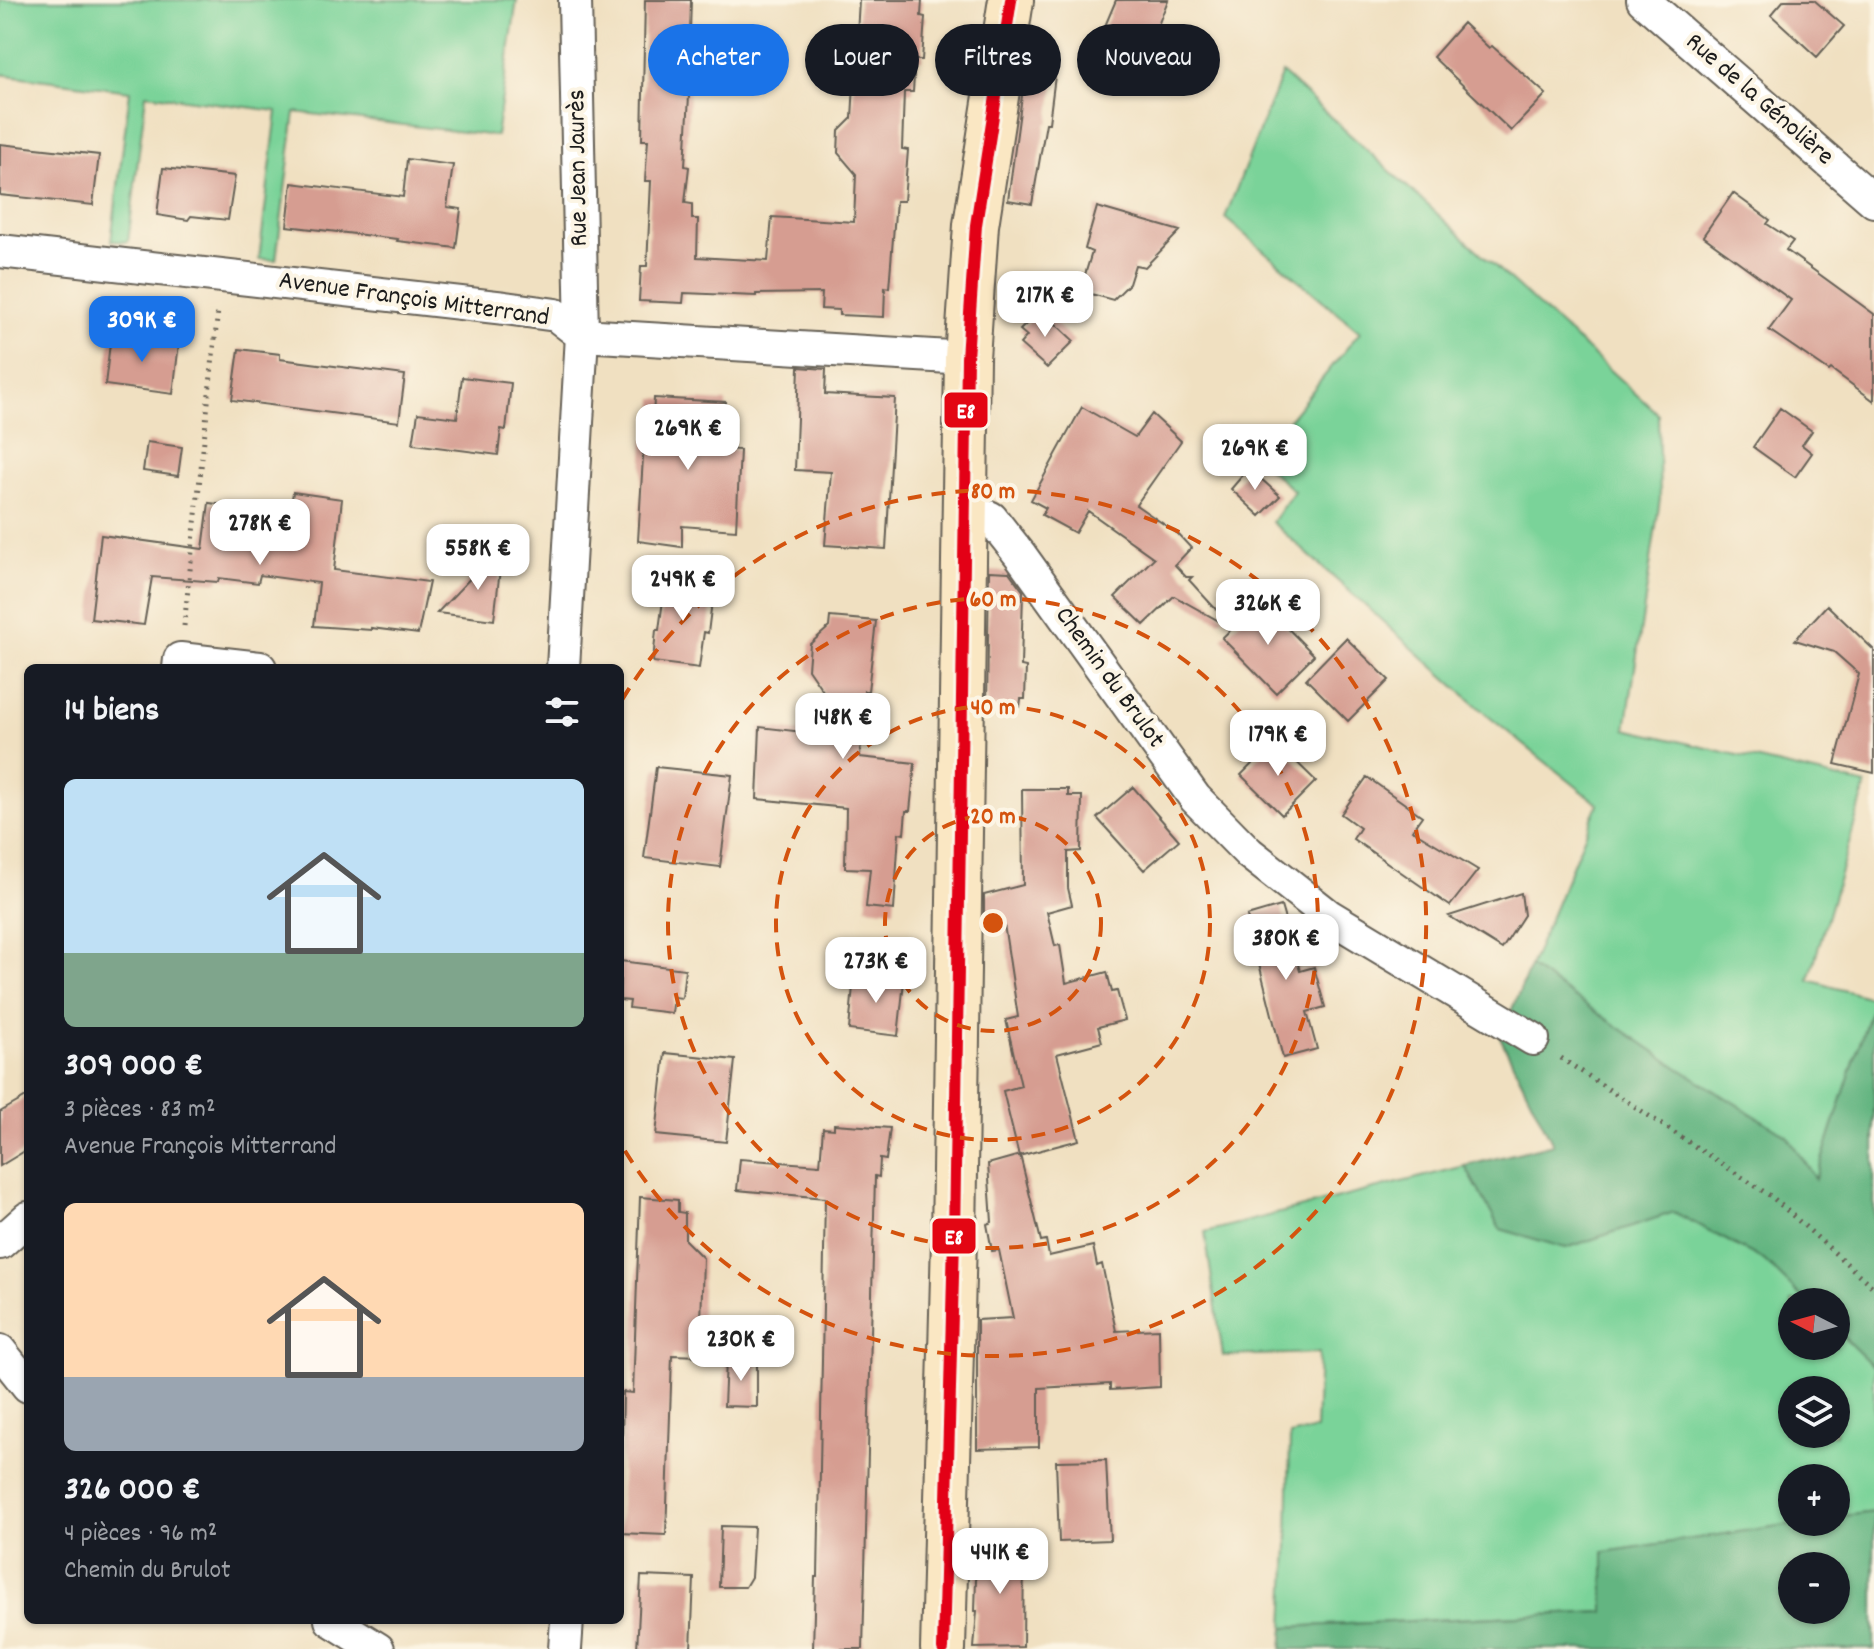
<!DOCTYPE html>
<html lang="fr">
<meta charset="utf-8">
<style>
body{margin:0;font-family:Dekko,sans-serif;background:#242831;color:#f1f3f6;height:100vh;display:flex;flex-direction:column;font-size:30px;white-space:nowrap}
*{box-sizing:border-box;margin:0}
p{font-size:26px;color:#9ea1a6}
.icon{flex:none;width:44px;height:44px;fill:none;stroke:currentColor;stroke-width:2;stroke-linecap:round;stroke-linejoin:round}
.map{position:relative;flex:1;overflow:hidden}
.drawer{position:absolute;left:24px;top:664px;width:600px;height:960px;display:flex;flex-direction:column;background:#171b24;border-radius:12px;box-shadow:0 2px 6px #0004}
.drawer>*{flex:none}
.banner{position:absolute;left:648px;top:24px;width:760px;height:72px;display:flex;gap:16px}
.needle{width:52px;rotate:276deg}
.fabs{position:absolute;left:1778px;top:1288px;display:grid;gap:16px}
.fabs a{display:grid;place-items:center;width:72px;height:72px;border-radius:50%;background:#171b24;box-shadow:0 2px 6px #0004;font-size:40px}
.price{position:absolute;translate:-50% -68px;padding:0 18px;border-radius:16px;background:#fff;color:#222;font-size:26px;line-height:52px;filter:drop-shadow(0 2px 4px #0008)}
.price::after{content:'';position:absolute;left:50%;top:48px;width:24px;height:18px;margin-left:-12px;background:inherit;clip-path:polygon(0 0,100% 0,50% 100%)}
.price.current{background:#1a73e8;color:#fff}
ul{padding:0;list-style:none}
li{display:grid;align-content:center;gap:16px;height:424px;padding:0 40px}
li span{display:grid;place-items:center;height:248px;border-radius:12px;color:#555}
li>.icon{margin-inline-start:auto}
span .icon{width:144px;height:144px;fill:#fffc;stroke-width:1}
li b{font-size:34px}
h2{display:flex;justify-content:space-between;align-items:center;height:96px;padding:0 40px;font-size:34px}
.tag{padding:0 28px;border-radius:36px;background:#171b24;box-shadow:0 2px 6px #0004;font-size:28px;line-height:72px}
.tag.current{background:#1a73e8;color:#fff}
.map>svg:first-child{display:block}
.green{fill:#7ad399;stroke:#4b785a;stroke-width:2;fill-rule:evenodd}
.forest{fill:#63b581;stroke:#40684e;stroke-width:2;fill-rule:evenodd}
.building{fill:#d69d91}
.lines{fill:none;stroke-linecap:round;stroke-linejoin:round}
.minor-casing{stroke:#666156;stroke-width:36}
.secondary-casing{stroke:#666156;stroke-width:48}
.path{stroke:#666156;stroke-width:5;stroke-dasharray:2 6;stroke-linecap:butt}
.minor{stroke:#fff;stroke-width:32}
.secondary{stroke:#fae7c3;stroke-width:44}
.bus-1-casing{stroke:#fcf5e5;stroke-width:18}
.bus-1{stroke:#e30613;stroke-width:12}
.ring{fill:none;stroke:#d4530e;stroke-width:4;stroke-dasharray:14 10}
.labels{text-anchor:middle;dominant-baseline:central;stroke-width:8;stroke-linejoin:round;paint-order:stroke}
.street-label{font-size:26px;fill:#1c1c1c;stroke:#fcf5e5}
.centre{fill:#d4530e;stroke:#fcf5e5;stroke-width:4}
.ring-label{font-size:24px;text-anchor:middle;font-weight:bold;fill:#d4530e;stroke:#fcf5e5;stroke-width:8;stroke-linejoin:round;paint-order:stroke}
.line-badge{stroke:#fcf5e5;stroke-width:3}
.badge-label{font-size:22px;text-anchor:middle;font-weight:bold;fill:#fff}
</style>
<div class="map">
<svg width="1874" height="1649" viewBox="0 0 1874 1649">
<rect width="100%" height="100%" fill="#fcf5e5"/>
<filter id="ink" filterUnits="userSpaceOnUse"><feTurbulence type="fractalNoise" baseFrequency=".0125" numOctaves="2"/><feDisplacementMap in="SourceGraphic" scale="16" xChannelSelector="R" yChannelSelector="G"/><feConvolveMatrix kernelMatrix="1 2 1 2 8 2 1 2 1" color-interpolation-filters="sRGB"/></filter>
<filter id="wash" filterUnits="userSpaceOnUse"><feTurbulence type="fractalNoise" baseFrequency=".006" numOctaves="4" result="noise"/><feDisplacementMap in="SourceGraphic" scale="32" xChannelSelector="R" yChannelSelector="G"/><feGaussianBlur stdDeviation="1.8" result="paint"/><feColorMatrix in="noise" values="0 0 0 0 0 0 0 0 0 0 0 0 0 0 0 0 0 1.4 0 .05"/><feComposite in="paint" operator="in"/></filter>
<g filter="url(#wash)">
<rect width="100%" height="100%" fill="#f0e0c1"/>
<!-- green -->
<path class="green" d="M 0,0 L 517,0 L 496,136 L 295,112 L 276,260 L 259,259 L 277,111 L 146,94 L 128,242 L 111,241 L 130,91 L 0,74 Z
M 1282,73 L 1658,414 L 1660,499 L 1626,729 L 1866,785 L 1809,980 L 1874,999 L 1816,1179 L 1787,1136 L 1677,1067 L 1530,967 L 1598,804 L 1488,716 L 1272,522 L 1294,491 L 1257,459 L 1360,332 L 1225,218 Z
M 1465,1166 L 1500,1229 L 1566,1248 L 1674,1212 L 1764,1260 L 1807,1302 L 1792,1302 L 1792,1346 L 1836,1346 L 1836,1330 L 1874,1367 L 1874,1512 L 1836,1517 L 1836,1478 L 1792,1478 L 1792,1522 L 1805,1522 L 1604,1552 L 1604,1612 L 1284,1627 L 1288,1545 L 1290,1435 L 1316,1429 L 1319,1353 L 1223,1356 L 1205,1232 ZM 1792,1390 L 1836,1390 L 1836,1434 L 1792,1434 Z"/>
<!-- forest -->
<path class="forest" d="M 1530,967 L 1677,1067 L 1787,1136 L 1816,1179 L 1874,999 L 1874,1367 L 1836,1330 L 1836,1302 L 1807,1302 L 1764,1260 L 1674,1212 L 1566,1248 L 1500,1229 L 1465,1166 L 1553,1144 L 1500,1037 Z
M 1874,1512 L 1874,1649 L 1282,1649 L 1284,1627 L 1604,1612 L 1604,1552 L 1805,1522 L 1836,1522 L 1836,1517 ZM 1792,1566 L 1836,1566 L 1836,1610 L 1792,1610 Z"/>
<g id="blocks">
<!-- building -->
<path class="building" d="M 645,0 L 691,0 L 690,31 L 701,33 L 698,79 L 690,78 L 685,166 L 689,167 L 685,203 L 692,204 L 692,219 L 698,219 L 697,257 L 768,261 L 772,217 L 854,222 L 856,174 L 838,153 L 839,131 L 852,118 L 859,0 L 922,0 L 921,16 L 925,17 L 922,60 L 915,60 L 913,92 L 904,92 L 902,149 L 908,150 L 904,201 L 896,201 L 889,288 L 885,287 L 884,317 L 839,315 L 839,310 L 821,309 L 822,293 L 756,294 L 756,296 L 684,293 L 683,303 L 639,301 L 641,266 L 647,266 L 651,181 L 645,181 L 648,140 L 642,140 Z
M 1116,0 L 1168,0 L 1143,63 L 1097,45 Z
M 1784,0 L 1814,0 L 1844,26 L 1817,57 L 1771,15 Z
M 1463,23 L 1489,48 L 1492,46 L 1546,94 L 1511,131 L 1433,57 Z
M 1028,51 L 1055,76 L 1049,123 L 1046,123 L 1032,204 L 1008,200 Z
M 0,144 L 99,155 L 93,205 L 0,195 Z
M 407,159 L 453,165 L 447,207 L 461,209 L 456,248 L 397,241 L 398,239 L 287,226 L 292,183 L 403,197 Z
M 163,168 L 235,176 L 228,220 L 191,216 L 188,220 L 157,215 Z
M 1733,193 L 1770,220 L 1767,224 L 1793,241 L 1786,250 L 1874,314 L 1874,401 L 1831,369 L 1829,371 L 1769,330 L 1791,300 L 1703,236 Z
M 1097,207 L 1180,231 L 1145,267 L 1135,265 L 1129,284 L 1113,300 L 1080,291 L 1092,252 L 1085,249 Z
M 1041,310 L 1074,341 L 1047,368 L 1020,344 L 1027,336 L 1020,330 Z
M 111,335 L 179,343 L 173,394 L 105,385 Z
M 239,349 L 280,354 L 280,359 L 405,375 L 399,422 L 232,400 Z
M 799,367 L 826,369 L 825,394 L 895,398 L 886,549 L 825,545 L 831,472 L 795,470 Z
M 462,377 L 511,383 L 506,430 L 501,429 L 498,455 L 413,444 L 418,413 L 457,418 Z
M 654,398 L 726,402 L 727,449 L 740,450 L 736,530 L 682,526 L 682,547 L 638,541 L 644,440 L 652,441 Z
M 1082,407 L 1135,437 L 1152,414 L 1181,441 L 1136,505 L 1178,534 L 1191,548 L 1175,565 L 1186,577 L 1192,577 L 1189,580 L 1223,617 L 1219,621 L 1174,596 L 1144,625 L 1115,597 L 1154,558 L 1088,511 L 1075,533 L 1042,515 L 1046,508 L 1031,500 Z
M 1780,408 L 1812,431 L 1802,445 L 1812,453 L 1795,477 L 1753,447 Z
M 147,442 L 182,447 L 178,476 L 143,471 Z
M 1249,468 L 1280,496 L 1260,516 L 1231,489 Z
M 293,492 L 342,499 L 334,570 L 429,582 L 418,634 L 371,628 L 371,630 L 314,626 L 319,583 L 260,575 L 258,583 L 219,578 L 218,582 L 152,577 L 144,625 L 91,619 L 101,535 L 203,549 L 209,503 L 290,514 Z
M 503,544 L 494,620 L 437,613 Z
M 989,571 L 1009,572 L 1023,591 L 1021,666 L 1026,667 L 1025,699 L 1021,699 L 1020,707 L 987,706 Z
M 666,578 L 714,585 L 708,633 L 704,632 L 699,668 L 653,662 L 656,630 L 659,630 Z
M 1261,601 L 1314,655 L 1276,693 L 1222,638 Z
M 1827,605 L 1874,650 L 1874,773 L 1835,764 L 1859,674 L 1834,652 L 1795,640 Z
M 830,617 L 876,621 L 868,691 L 864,691 L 860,757 L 915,763 L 910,811 L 906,811 L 904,834 L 899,833 L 894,910 L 866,907 L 870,869 L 845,868 L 846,808 L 757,799 L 760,727 L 820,734 L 823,691 L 808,669 L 810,644 L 829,627 Z
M 1346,638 L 1389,680 L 1348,721 L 1306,679 Z
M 1275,741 L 1316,781 L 1282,815 L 1241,775 Z
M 656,767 L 732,775 L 720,867 L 644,858 Z
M 1367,777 L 1422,816 L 1412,830 L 1478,870 L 1450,906 L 1353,839 L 1360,828 L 1341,814 Z
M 1133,787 L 1179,840 L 1144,870 L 1097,818 Z
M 1022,789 L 1068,789 L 1068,796 L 1082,796 L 1081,851 L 1068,852 L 1068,888 L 1072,905 L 1047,912 L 1055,946 L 1060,945 L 1066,983 L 1107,972 L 1112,992 L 1117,991 L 1125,1020 L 1098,1027 L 1102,1042 L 1057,1054 L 1079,1140 L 1019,1156 L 1003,1091 L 1021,1086 L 1006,1020 L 1018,1017 L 1004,924 L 984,930 L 984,895 L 1023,885 Z
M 1521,893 L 1524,915 L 1502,949 L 1449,916 Z
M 1281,906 L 1300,971 L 1314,967 L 1325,1007 L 1307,1012 L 1317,1049 L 1283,1058 L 1247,916 Z
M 620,961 L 685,969 L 682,998 L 674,997 L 672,1013 L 629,1008 L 630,1001 L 620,1000 Z
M 854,975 L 904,981 L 898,1036 L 849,1030 Z
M 665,1053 L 735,1060 L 726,1142 L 656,1135 Z
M 28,1096 L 28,1149 L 0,1166 L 0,1112 Z
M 834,1124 L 890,1128 L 886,1160 L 880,1159 L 879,1177 L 875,1176 L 863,1649 L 813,1649 L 815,1577 L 818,1577 L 825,1198 L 737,1190 L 740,1159 L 820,1165 L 823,1128 L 834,1129 Z
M 1020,1155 L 1041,1241 L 1046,1240 L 1049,1256 L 1093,1246 L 1097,1266 L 1102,1264 L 1116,1331 L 1159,1329 L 1160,1387 L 1110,1390 L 1110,1384 L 1039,1388 L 1039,1447 L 977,1449 L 977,1320 L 1013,1318 L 999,1250 L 992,1251 L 987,1224 L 992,1222 L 988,1164 Z
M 640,1197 L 678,1200 L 678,1212 L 685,1213 L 685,1240 L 703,1258 L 700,1356 L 672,1355 L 666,1535 L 620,1533 L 623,1392 L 633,1393 Z
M 726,1360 L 757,1360 L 757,1407 L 724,1406 Z
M 1106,1460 L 1110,1540 L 1059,1542 L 1056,1461 Z
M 721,1526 L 754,1527 L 751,1577 L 745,1587 L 719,1587 Z
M 1024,1544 L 1023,1647 L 974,1648 L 977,1611 L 975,1611 L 977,1546 Z
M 641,1576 L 694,1578 L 691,1649 L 637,1649 Z"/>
</g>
</g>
<g filter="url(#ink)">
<use href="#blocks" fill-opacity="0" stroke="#666156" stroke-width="2"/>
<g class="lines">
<defs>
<path id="minor" d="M 1643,0 L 1874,201
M 0,251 L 505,308 L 556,315 L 582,335 L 967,358
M 964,506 L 991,518 L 1021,556 L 1195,798 L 1249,853 L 1329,916 L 1533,1039
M 179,668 L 180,659 L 260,668
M 563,668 L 582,335 L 575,0
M 0,1243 L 28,1218
M 0,1351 L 28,1386
M 331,1620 L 378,1649
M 565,1649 L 567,1620"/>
<path id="secondary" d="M 943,1649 L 954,1239 L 967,358 L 976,225 L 1011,0"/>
</defs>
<!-- minor casing -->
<use href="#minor" class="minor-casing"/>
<!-- secondary casing -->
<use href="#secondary" class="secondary-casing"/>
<!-- path -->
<path class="path" d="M 184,626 L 218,310
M 1561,1058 L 1772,1197 L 1874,1288"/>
<!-- minor -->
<use href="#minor" class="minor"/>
<!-- secondary -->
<use href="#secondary" class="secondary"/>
<defs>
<path id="bus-1" d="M 943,1649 L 954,1239 L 967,358 L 976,225 L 1011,0"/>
</defs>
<!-- bus-1 casing -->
<use href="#bus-1" class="bus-1-casing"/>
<!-- bus-1 -->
<use href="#bus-1" class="bus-1"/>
</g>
</g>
<!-- distance rings -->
<g class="ring">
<circle cx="993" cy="923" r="108"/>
<circle cx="993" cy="923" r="217"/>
<circle cx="993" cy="923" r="325"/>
<path d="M622 700A433 433 0 1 1 622 1146"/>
</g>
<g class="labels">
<!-- street labels -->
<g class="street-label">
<text transform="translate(1759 100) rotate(41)">Rue de la Génolière</text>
<text transform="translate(579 168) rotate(-91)">Rue Jean Jaurès</text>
<text transform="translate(414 300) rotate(8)">Avenue François Mitterrand</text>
<text transform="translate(1109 678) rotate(54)">Chemin du Brulot</text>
</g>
</g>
<circle cx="993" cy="923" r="12" class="centre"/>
<g class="ring-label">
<text x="993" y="498">80 m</text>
<text x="993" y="606">60 m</text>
<text x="993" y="714">40 m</text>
<text x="993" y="823">20 m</text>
</g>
<g class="line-badge">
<rect x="943" y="391" width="46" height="38" rx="8" fill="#e30613"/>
<rect x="931" y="1217" width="46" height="38" rx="8" fill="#e30613"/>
</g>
<g class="badge-label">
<text x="966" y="418">E8</text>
<text x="954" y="1244">E8</text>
</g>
</svg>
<div class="fabs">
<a><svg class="needle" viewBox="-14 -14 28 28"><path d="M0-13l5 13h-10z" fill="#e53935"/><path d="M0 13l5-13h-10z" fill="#9ea1a6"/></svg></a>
<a><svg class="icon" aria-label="layers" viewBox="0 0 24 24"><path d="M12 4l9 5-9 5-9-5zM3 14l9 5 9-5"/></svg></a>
<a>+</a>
<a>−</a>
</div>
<b class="price" style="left:1045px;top:339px">217K €</b>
<b class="price current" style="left:142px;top:364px">309K €</b>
<b class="price" style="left:688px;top:472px">269K €</b>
<b class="price" style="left:1255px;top:492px">269K €</b>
<b class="price" style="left:260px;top:567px">278K €</b>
<b class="price" style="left:478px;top:592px">558K €</b>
<b class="price" style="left:683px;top:623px">249K €</b>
<b class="price" style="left:1268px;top:647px">326K €</b>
<b class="price" style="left:843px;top:761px">148K €</b>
<b class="price" style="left:1278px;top:778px">179K €</b>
<b class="price" style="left:1286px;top:982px">380K €</b>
<b class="price" style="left:876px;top:1005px">273K €</b>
<b class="price" style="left:741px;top:1383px">230K €</b>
<b class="price" style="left:1000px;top:1596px">441K €</b>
<div class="banner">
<a class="tag current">Acheter</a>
<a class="tag">Louer</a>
<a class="tag">Filtres</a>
<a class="tag">Nouveau</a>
</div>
<section class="drawer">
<h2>14 biens<svg class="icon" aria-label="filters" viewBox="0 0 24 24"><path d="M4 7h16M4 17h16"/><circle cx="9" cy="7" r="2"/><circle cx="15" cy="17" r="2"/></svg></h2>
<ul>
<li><span style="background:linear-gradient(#bfe0f5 70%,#7fa58c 0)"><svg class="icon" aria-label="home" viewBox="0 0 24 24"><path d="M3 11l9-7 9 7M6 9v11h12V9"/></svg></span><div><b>309 000 €</b><p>3 pièces · 83 m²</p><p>Avenue François Mitterrand</p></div></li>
<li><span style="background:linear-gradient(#ffd9b3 70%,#9aa5b1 0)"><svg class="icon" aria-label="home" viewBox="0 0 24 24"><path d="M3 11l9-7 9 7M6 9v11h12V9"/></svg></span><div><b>326 000 €</b><p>4 pièces · 96 m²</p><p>Chemin du Brulot</p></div></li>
</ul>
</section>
</div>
